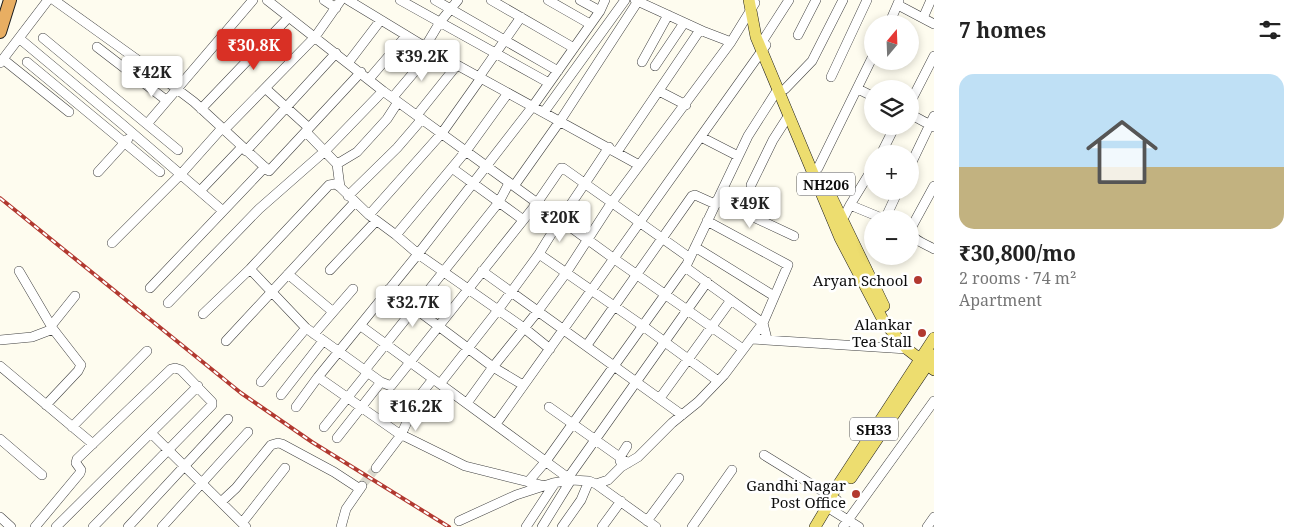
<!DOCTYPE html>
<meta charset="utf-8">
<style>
body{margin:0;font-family:"Noto Serif",serif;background:#f2f2f2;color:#222;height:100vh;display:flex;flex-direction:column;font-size:19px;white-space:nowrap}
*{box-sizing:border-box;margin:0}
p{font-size:16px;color:#767676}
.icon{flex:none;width:28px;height:28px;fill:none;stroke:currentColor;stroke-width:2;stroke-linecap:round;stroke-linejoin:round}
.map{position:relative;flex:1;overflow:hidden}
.side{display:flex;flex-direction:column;background:#fff;width:375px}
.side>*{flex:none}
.needle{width:32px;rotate:19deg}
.fabs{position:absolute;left:864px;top:15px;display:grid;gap:10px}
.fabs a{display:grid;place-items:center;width:55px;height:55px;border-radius:50%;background:#fff;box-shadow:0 2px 8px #0003;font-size:25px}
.price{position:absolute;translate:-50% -42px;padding:0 11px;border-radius:5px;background:#fff;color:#222;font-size:16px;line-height:32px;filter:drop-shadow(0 1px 2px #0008)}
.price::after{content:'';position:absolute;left:50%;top:30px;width:15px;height:11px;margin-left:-8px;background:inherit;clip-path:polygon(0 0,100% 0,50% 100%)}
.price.selected{background:#d93025;color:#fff}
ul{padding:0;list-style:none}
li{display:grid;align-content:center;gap:10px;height:265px;padding:0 25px}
li span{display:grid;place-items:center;height:155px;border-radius:15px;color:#555}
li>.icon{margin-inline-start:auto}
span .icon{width:90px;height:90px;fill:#fffc;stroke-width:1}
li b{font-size:21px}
h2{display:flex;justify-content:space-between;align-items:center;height:60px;padding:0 25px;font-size:21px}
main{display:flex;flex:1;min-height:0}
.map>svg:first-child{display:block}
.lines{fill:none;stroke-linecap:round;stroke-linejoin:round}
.minor-tunnel{stroke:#dad8cd;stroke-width:9;stroke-dasharray:9 4.5;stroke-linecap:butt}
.minor-casing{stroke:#404040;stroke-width:10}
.major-casing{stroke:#1e1e1e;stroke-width:12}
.highway-casing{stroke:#1e1e1e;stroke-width:14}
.minor{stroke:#fff;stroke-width:9}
.major{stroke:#eddd6f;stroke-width:11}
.highway{stroke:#e8ae62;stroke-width:12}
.rail-casing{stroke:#b23930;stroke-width:4}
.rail{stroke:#fff;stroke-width:2;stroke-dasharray:5.5;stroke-linecap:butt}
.poi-dot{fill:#b23930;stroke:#fff;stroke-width:2}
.labels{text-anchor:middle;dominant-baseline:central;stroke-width:5;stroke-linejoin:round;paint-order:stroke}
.shield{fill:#fff;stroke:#565656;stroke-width:1}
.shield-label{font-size:14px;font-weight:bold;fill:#0d0d0d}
.poi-label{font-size:15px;fill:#0d0d0d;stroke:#fff;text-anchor:end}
</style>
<main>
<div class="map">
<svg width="934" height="527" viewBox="0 0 934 527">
<rect width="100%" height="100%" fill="#fefcef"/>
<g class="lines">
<!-- minor-tunnel -->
<path class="minor-tunnel" d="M 362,485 L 376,468"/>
<defs>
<path id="minor" d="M 54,0 L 153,71 L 194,102 L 269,171 L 361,72
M 267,0 L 383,91 L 613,258 L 743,349
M 324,0 L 336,8
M 348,0 L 437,54 L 639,165
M 400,0 L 549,83
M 435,0 L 558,71
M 491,0 L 574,48
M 548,0 L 590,24
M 580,0 L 600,11
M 635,0 L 705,32 L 731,42
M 898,5 L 934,24
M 923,18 L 931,0
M 889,24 L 899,1
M 798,35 L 816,0
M 43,38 L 178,150
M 20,39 L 122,124 L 223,211
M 760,45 L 789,0
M 97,47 L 166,100
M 425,47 L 440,22 L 458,0
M 4,60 L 69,112
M 27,62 L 160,172
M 642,62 L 668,15
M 0,63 L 48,0
M 348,63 L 380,21
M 655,66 L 684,23
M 479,77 L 521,17
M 831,77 L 867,0
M 369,79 L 406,36
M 265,88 L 309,128
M 785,89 L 812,61 L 843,0
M 858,89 L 872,96
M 659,91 L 686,105
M 393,97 L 432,51
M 910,103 L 934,56
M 201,109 L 289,17
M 544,112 L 625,0
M 910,114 L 934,127
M 417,115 L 457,65
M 147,124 L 253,0
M 224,130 L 315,37 L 341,0
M 306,132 L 337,164 L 357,152 L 387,119 L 398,102
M 701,137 L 738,156
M 246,151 L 336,53
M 617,152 L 700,30
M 881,154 L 895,126
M 337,164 L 340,187
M 910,166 L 934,116
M 452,168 L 522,219
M 818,168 L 872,58
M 98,172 L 128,139
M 751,185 L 773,140 L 789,115
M 514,186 L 560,121 L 638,1
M 934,186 L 910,230 C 911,240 926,244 934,249
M 200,191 L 242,147
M 348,196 L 397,148 L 422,119
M 717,200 L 794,236
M 850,205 L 884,219
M 369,215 L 442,133 L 481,78
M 885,219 L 898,191
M 842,221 L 850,205 L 872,169
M 396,235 L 466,151 L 508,93
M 112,243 L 181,174 L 222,128
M 695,247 L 774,296
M 539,254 C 561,217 586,183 609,147
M 685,267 L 763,323 L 767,339
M 250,269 L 306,328 L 381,382 L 391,386 L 537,203 L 561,168 L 563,168 L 690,258
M 330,270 L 376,221
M 19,271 L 53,329 L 81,365 L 78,371 L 46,405
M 482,271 L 682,415
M 288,274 L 332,311
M 150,288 L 265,167
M 389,289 L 493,367 L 523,385
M 168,303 L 259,209 L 325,151 L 383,91
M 203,314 L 250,269 L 329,185 L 335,184 L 340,187 L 369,215 L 396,235 L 418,254 L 524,328 L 550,349
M 51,326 L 75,296
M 361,326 L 571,480 L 542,527
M 314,334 L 353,289
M 752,339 L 907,349
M 0,340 L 32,337 L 53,329
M 226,341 L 355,202
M 587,345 L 692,196 L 695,195 L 715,204
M 0,366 L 93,444
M 365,370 L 499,202 L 509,183
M 318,377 L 398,433 L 465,466 L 545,486
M 261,382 L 306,328
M 440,384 L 498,310 L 539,254 L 643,326 L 718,381
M 281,395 L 323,341
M 660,398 L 731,300
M 467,403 L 493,367 L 538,311 L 566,273 L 612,202 L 731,42 L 755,3
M 296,407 L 318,377 L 418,254 L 533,106 L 600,11 L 605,0
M 549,407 L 628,463
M 496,424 L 766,45
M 72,427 L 147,351
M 324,427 L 368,372
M 151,433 L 246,527
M 337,438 L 381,382
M 0,439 L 42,475
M 764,455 L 837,500
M 620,461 L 620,457 L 627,446
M 376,468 L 401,435 L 418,398 L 433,379
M 568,478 L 707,282
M 528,482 L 546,461 L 687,264 L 748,136 L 778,89
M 596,484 L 608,480 L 621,467 L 638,457 L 672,423 L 698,402 L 724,375 L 763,323 L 788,265 L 707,221
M 221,502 L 236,488 L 271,445 L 278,443 L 282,444 L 334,472 L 360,489
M 827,507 L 859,527
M 0,517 L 11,527
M 459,521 L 516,495 L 553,483 L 571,480 L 589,481 L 596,484 L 656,527
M 647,521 L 679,478
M 242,523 L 285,468
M 35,527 L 80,473 L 81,470 L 76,463 L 77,459 L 171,369 L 175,368 L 181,370 L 212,402 L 212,405 L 93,527
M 56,527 L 198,386
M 128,527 L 228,419
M 162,527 L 248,432
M 341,527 L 346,509 L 362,486
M 526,527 L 555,483
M 562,527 L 581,500 L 589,481
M 602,527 L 621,501
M 692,527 L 732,470
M 843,527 L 934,401
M 927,527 L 934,517"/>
<path id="major" d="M 749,0 L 756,37 L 840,238 L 884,322 L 907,349 L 934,370
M 829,192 L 884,306
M 851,478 L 934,355
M 815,527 L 827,507 L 831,496 L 934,338"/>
<path id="highway" d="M 0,32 L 10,0"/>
</defs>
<!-- minor casing -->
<use href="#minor" class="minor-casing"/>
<!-- major casing -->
<use href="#major" class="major-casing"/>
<!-- highway casing -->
<use href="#highway" class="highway-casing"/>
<!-- minor -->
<use href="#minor" class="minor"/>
<!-- major -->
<use href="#major" class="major"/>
<!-- highway -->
<use href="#highway" class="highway"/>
<defs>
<path id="rail" d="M 0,198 L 241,393 L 312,442 L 449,527"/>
</defs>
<!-- rail casing -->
<use href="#rail" class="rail-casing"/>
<!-- rail -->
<use href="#rail" class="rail"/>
</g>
<!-- markers -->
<g class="poi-dot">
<circle cx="918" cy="280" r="5"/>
<circle cx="922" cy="333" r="5"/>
<circle cx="856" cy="494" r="5"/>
</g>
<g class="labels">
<!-- shield labels -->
<g class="shield">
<rect x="797" y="172.5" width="58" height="23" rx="4"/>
<rect x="850" y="417.5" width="48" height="23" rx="4"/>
</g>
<g class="shield-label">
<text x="826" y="184">NH206</text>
<text x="874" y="429">SH33</text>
</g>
<!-- poi labels -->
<g class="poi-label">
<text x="908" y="280">Aryan School</text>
<text x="912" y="324">Alankar<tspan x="912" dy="17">Tea Stall</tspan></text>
<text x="846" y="485">Gandhi Nagar<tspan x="846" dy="17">Post Office</tspan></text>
</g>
</g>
</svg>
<div class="fabs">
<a><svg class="needle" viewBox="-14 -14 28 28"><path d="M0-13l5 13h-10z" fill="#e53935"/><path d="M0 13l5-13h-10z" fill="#767676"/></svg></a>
<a><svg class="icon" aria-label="layers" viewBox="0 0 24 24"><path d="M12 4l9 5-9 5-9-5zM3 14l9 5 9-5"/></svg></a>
<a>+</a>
<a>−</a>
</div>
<b class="price selected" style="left:254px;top:71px">₹30.8K</b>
<b class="price" style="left:422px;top:82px">₹39.2K</b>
<b class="price" style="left:152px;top:98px">₹42K</b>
<b class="price" style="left:750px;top:229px">₹49K</b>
<b class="price" style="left:560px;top:243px">₹20K</b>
<b class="price" style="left:413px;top:328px">₹32.7K</b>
<b class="price" style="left:416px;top:432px">₹16.2K</b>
</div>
<section class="side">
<h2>7 homes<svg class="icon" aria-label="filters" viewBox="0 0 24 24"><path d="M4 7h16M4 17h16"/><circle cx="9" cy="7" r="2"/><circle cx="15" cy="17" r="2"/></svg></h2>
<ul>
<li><span style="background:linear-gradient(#bfe0f5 60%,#c2b280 0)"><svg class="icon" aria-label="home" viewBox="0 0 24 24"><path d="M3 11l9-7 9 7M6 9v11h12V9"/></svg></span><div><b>₹30,800/mo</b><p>2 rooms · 74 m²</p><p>Apartment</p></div></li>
</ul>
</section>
</main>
